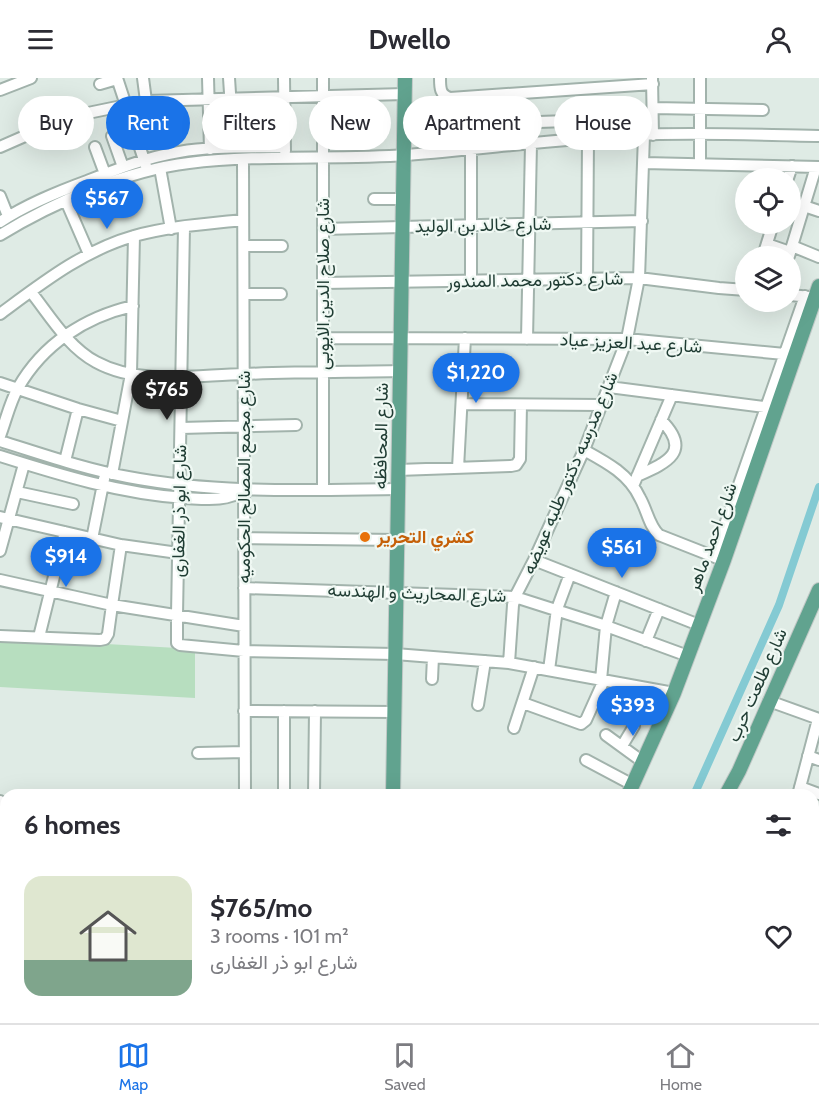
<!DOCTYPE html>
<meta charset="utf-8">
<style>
body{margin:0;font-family:Cabin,Vazirmatn,sans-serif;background:#f2f2f3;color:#2b2b33;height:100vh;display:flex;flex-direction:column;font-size:22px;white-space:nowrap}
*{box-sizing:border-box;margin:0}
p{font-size:20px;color:#7c7c81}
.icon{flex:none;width:33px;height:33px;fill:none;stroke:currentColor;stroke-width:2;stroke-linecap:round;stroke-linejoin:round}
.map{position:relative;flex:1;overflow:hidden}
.panel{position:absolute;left:0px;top:711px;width:819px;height:234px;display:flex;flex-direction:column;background:#fff;border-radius:18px 18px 0 0;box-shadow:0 6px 24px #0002}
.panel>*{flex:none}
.hud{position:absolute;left:18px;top:18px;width:783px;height:54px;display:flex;gap:12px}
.buttons{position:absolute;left:735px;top:90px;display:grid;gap:12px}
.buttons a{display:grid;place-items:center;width:66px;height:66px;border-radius:50%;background:#fff;box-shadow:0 6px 24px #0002;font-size:30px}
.price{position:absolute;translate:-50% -51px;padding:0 14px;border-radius:21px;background:#1a73e8;color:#fff;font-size:20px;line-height:39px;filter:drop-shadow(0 2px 3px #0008)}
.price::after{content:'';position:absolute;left:50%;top:36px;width:18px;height:14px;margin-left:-9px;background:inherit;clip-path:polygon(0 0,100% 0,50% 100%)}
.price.current{background:#222;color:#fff}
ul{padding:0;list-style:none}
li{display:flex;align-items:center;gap:18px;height:150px;padding:0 24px}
li span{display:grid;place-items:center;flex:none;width:168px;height:120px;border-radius:18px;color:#555}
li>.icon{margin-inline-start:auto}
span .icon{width:72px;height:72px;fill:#fffc;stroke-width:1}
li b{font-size:26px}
h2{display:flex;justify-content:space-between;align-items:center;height:72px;padding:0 24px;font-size:26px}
.tag{padding:0 21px;border-radius:27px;background:#fff;box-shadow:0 6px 24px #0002;font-size:21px;line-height:54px}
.tag.current{background:#1a73e8;color:#fff}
header{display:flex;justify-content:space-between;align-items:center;height:78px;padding:0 24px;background:#fff;font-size:27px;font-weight:700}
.tab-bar{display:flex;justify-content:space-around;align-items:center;height:84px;border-top:2px solid #e1e1e2;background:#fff;font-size:16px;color:#7c7c81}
.tab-bar a{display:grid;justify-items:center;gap:3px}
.tab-bar .current{color:#1a73e8}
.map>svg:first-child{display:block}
.green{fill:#b7debf}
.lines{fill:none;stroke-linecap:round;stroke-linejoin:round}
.canal{stroke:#84cad3;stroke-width:8}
.minor-casing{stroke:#a2b3ac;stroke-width:14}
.major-casing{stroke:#c0c8c6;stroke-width:16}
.highway-casing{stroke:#c0c8c6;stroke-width:18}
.minor{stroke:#fff;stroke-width:10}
.major{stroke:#61a38f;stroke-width:14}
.highway{stroke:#2a695a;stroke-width:15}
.food-dot{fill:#e8710a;stroke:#eff8f3;stroke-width:2}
.labels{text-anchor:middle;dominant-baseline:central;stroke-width:4.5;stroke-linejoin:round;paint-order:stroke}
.street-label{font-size:18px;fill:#1f3c33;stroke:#eff8f3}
.food-label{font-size:18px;font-weight:bold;fill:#c56008;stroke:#eff8f3;text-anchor:start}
</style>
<header><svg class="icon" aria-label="menu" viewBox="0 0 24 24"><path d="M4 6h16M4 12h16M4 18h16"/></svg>Dwello<svg class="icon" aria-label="person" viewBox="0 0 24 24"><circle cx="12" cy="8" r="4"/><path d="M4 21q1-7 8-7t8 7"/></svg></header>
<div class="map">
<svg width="819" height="945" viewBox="0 0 819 945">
<rect width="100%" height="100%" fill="#dfebe5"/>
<!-- green -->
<path class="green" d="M 0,560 L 195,571 L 195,620 L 0,609 Z
M 0,793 L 6,793 L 6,939 L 20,939 L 20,945 L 0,945 Z"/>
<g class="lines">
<!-- canal -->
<path class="canal" d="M 694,717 L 779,527 L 819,409
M 620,945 L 621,939"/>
<defs>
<path id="minor" d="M 117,0 L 146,88
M 143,0 L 146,23
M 208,0 L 210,71
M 229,0 L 231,30
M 284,0 L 285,73
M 323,0 L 323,411
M 440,0 C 440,10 440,17 450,20 L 653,6
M 652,0 L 653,57
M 100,6 L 117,1
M 0,12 L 31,0
M 653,30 L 763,32
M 67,42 L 73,57
M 539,44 L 652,40
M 112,58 L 123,89
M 0,69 L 41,51 L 88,35 L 146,23 L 405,16
M 95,69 L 105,96
M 471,71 L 471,203
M 243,81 L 245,717
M 644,85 L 819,89
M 700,86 L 700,0
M 160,90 L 171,151
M 788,100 L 792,88
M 0,118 L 8,138
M 374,121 L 403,121
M 66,123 L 89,176
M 790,127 L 803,131
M 804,128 L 819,133
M 0,144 C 27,126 57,114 87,103 C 117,91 148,79 179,74 C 213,68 250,70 285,69
M 184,149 L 177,537 L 177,565 L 180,567 L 244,573 L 395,576 L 509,585 L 674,615
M 323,151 L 642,143
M 0,157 C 52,125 128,92 189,85 C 261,76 335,82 407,77 C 482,71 558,61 633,57 C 695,54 757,57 819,58
M 767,166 L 790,174
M 244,168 L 282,168
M 792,168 L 819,179
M 763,178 L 773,146
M 789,178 L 816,89
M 587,201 L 588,61
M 323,205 L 639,200 L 719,210 L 746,212
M 31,214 C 50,238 68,269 96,284 C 140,308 196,297 244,296 C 296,294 348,294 400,293
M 244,216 L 281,216
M 790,217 L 811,219
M 0,236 C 42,205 84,172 134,158 C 170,148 207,146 243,142
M 323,260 L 627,261 L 795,277
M 527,261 L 531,66
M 0,305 L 78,331 L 122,343
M 609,309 L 772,330
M 462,326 L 601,327
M 181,350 L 296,347
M 0,358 C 6,342 10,324 18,310 C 43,266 85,239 133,228
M 0,363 C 42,376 84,391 128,399 C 217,416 308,412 398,411
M 584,372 C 606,384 629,396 640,420 C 647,432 649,448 659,457 L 720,481
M 0,378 C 60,397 122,416 185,420 C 206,421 226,424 244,412
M 65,383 L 78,331
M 458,390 L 465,260
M 398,392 L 511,388 L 516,387 L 520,381 L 521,327
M 112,396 L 131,296 L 134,158
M 637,398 C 666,385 693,374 661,342
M 633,408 L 672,317
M 17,414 L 73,426
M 0,439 L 121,467 L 178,475
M 244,460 L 397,462
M 92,461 L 104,401
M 0,473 L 24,386
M 714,478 L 805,218
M 534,482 L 699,547
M 0,502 L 112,527 L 244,548
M 244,510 L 515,519 L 606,548 L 688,578
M 0,558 L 100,562 L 105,561 L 108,556 L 112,527 L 121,467
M 39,559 L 65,454
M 646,563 L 659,531
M 509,585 L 513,527 L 515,519 L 534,482 L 584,372 L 627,261 L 639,200 L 644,57
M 549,592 L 557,531 L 570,496
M 432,601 L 433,579
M 601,602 L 606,548 L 616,514
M 769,623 L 819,641
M 523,625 L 581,646 L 586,642 L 604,602
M 478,627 L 485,583
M 244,633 L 395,634
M 514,650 L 534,589
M 606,657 L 643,684
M 622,668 L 634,648
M 198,675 L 245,674
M 808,678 L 819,682
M 586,682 L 633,707
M 800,709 L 819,716
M 284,717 L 284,633
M 314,717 L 315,633
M 798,717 L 818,641
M 0,723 L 6,729
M 813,738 L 819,740
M 815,761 L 819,762
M 813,792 L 819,794
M 813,846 L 819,849
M 193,945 L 193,939
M 723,945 L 725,939"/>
<path id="major" d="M 393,717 L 405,0
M 628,717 L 674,615 L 724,482 L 819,208
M 726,717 L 739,693 L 819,512
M 395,939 L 396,945
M 384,945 L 384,939
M 543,945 L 547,939
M 645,945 L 646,939"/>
<path id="highway" d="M 813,926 L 819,917
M 798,945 L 804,939"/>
</defs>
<!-- minor casing -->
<use href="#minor" class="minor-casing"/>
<!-- major casing -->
<use href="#major" class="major-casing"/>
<!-- highway casing -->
<use href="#highway" class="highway-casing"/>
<!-- minor -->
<use href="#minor" class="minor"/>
<!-- major -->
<use href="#major" class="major"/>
<!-- highway -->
<use href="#highway" class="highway"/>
</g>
<!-- markers -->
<circle class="food-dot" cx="365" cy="459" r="6"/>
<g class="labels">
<!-- street labels -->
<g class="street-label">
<text transform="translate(483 147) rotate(-1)">شارع خالد بن الوليد</text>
<text transform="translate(535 202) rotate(-1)">شارع دكتور محمد المندور</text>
<text transform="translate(323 206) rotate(-90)">شارع صلاح الدين الايوبى</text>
<text transform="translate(631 265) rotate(3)">شارع عبد العزيز عياد</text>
<text transform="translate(381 358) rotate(-89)">شارع المحافظه</text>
<text transform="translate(570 395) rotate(-67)">شارع مدرسه دكتور طلبه عويضه</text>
<text transform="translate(244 399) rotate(-90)">شارع مجمع المصالح الحكوميه</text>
<text transform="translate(179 433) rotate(-89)">شارع ابو ذر الغفارى</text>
<text transform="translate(712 459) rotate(-70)">شارع احمد ماهر</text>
<text transform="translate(417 515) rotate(2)">شارع المحاريث و الهندسه</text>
<text transform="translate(757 607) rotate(-66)">شارع طلعت حرب</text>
</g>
<!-- food labels -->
<g class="food-label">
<text x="377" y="459">كشري التحرير</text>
</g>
</g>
</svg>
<div class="buttons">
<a><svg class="icon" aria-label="locate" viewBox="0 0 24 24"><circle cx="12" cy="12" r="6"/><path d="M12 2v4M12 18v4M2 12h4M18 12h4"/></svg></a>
<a><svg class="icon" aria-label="layers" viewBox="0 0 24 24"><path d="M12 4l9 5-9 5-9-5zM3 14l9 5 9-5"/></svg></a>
</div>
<b class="price" style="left:107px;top:152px">$567</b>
<b class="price" style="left:476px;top:326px">$1,220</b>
<b class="price current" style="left:167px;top:343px">$765</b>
<b class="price" style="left:622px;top:501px">$561</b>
<b class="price" style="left:66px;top:510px">$914</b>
<b class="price" style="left:633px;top:659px">$393</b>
<div class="hud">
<a class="tag">Buy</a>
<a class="tag current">Rent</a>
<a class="tag">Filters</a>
<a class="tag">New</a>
<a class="tag">Apartment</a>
<a class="tag">House</a>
</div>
<section class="panel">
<h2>6 homes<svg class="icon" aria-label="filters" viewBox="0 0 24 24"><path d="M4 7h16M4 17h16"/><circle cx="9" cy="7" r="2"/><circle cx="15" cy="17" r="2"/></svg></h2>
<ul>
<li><span style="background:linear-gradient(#dfe7d0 70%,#7fa58c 0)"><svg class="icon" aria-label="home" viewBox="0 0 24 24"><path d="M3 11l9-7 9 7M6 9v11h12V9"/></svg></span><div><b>$765/mo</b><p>3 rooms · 101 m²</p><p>شارع ابو ذر الغفارى</p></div><svg class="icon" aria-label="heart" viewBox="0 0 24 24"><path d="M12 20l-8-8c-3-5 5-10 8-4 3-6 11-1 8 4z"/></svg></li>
</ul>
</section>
</div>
<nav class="tab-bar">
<a class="current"><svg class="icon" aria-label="map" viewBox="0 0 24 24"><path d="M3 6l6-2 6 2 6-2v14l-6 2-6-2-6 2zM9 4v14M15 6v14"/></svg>Map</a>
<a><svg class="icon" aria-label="saved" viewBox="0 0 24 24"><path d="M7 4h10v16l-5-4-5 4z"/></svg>Saved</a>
<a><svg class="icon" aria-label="home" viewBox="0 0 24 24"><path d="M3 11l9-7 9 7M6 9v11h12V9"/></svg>Home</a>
</nav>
